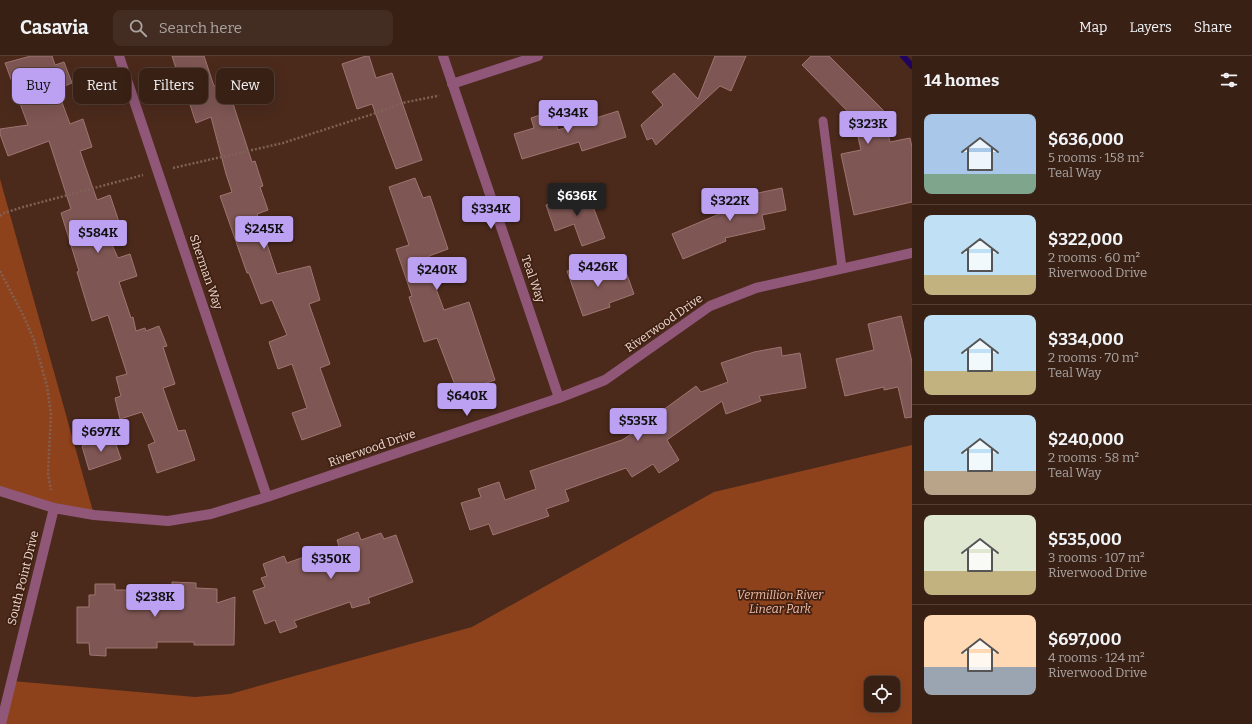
<!DOCTYPE html>
<meta charset="utf-8">
<style>
body{margin:0;font-family:Bitter,serif;background:#432d22;color:#f1f3f6;height:100vh;display:flex;flex-direction:column;font-size:15px;white-space:nowrap}
*{box-sizing:border-box;margin:0}
p{font-size:13px;color:#aba3a0}
.icon{flex:none;width:22px;height:22px;fill:none;stroke:currentColor;stroke-width:2;stroke-linecap:round;stroke-linejoin:round}
.map{position:relative;flex:1;overflow:hidden}
.drawer{display:flex;flex-direction:column;background:#382015;width:340px}
.drawer>*{flex:none}
.hud{position:absolute;left:12px;top:12px;width:380px;height:36px;display:flex;gap:8px}
.tools{position:absolute;left:864px;top:620px;display:grid;gap:8px}
.tools a{display:grid;place-items:center;width:36px;height:36px;border-radius:8px;background:#382015;box-shadow:0 4px 16px #0002,0 0 0 1px #523e34;font-size:20px}
.price{position:absolute;translate:-50% -34px;padding:0 9px;border-radius:4px;background:#bca0f2;color:#111;font-size:13px;line-height:26px;filter:drop-shadow(0 1px 2px #0008)}
.price::after{content:'';position:absolute;left:50%;top:24px;width:12px;height:9px;margin-left:-6px;background:inherit;clip-path:polygon(0 0,100% 0,50% 100%)}
.price.current{background:#222;color:#fff}
ul{padding:0;list-style:none}
li{display:flex;align-items:center;gap:12px;height:100px;padding:0 12px}
li+li{border-top:1px solid #523e34}
li span{display:grid;place-items:center;flex:none;width:112px;height:80px;border-radius:8px;color:#555}
li>.icon{margin-inline-start:auto}
span .icon{width:48px;height:48px;fill:#fffc;stroke-width:1}
li b{font-size:17px}
h2{display:flex;justify-content:space-between;align-items:center;height:48px;padding:0 12px;font-size:17px}
.chip{padding:0 14px;border-radius:8px;background:#382015;box-shadow:0 4px 16px #0002,0 0 0 1px #523e34;font-size:14px;line-height:36px}
.chip.current{background:#bca0f2;color:#111}
header{display:flex;align-items:center;gap:24px;box-sizing:border-box;height:56px;padding:0 20px;background:#382015;border-bottom:1px solid #523e34}
header strong{font-size:19px}
nav{display:flex;gap:22px;margin-inline-start:auto;font-size:14px}
.search{width:280px;height:36px;background:#432d22;display:flex;align-items:center;gap:10px;box-sizing:border-box;padding:0 14px;border-radius:8px;color:#aba3a0;font-size:15px}
main{display:flex;flex:1;min-height:0}
.map>svg:first-child{display:block}
.park{fill:#8e421c;fill-rule:evenodd}
.lines{fill:none;stroke-linecap:round;stroke-linejoin:round}
.stream{stroke:#1f035c;stroke-width:6}
.building{fill:#7e5653;stroke:#9f7471}
.path{stroke:#7f6255;stroke-width:2.5;stroke-dasharray:2 2;stroke-linecap:butt}
.service{stroke:#905778;stroke-width:9}
.minor{stroke:#905778;stroke-width:10}
.labels{text-anchor:middle;dominant-baseline:central;stroke-width:3.5;stroke-linejoin:round;paint-order:stroke}
.street-label{font-size:12px;fill:#edd8cf;stroke:#402012}
.park-label{font-size:12px;font-style:italic;fill:#f0bda7;stroke:#402012}
</style>
<header>
<strong>Casavia</strong>
<div class="search"><svg class="icon" aria-label="search" viewBox="0 0 24 24"><circle cx="10" cy="10" r="6"/><path d="M15 15l6 6"/></svg>Search here</div>
<nav><a>Map</a><a>Layers</a><a>Share</a></nav>
</header>
<main>
<div class="map">
<svg width="912" height="668" viewBox="0 0 912 668">
<rect width="100%" height="100%" fill="#4b2a1c"/>
<!-- park -->
<path class="park" d="M 0,123 L 94,459 L 0,435 Z
M 912,389 L 912,668 L 1,668 L 12,625 L 195,641 L 230,638 L 472,571 L 714,436 ZM 871,627 L 893,627 L 893,649 L 871,649 Z"/>
<g class="lines">
<!-- stream -->
<path class="stream" d="M 903,0 L 912,10"/>
</g>
<!-- building -->
<path class="building" d="M 31,0 L 52,0 L 55,9 L 64,6 L 72,27 L 57,33 L 70,68 L 83,63 L 92,91 L 80,95 L 97,144 L 110,139 L 119,166 L 104,171 L 118,202 L 130,198 L 137,220 L 119,226 L 131,262 L 133,261 L 136,275 L 145,272 L 146,275 L 159,270 L 167,290 L 163,291 L 175,328 L 163,332 L 178,375 L 185,374 L 195,404 L 157,417 L 148,389 L 155,386 L 142,356 L 120,363 L 115,342 L 121,340 L 116,321 L 127,318 L 108,259 L 92,265 L 77,216 L 79,215 L 61,157 L 71,153 L 49,85 L 8,100 L 0,78 L 0,73 L 28,69 L 5,7 Z
M 172,0 L 204,0 L 214,30 L 226,26 L 252,106 L 255,105 L 263,130 L 260,131 L 268,154 L 257,158 L 277,218 L 310,210 L 320,244 L 309,248 L 330,308 L 320,312 L 341,370 L 302,384 L 292,357 L 307,352 L 292,308 L 278,313 L 269,286 L 287,279 L 272,244 L 261,248 L 249,217 L 247,217 L 220,140 L 232,136 L 226,118 L 211,61 L 196,67 L 182,24 L 180,25 Z
M 366,0 L 369,0 L 376,22 L 392,17 L 422,104 L 396,113 L 372,48 L 357,53 L 342,8 Z
M 715,0 L 746,0 L 731,35 L 720,30 L 656,89 L 652,82 L 647,84 L 641,69 L 663,49 L 652,36 L 674,17 L 698,43 Z
M 811,0 L 829,0 L 883,54 L 890,86 L 910,82 L 912,91 L 912,146 L 854,159 L 841,98 L 861,94 L 858,81 L 870,78 L 802,9 Z
M 552,55 L 558,74 L 618,55 L 626,81 L 582,95 L 579,86 L 522,103 L 514,78 L 534,72 L 531,62 Z
M 415,122 L 423,142 L 430,140 L 448,193 L 429,200 L 436,221 L 432,222 L 444,254 L 469,246 L 495,324 L 458,337 L 437,282 L 424,286 L 409,241 L 412,240 L 396,193 L 409,189 L 389,131 Z
M 782,132 L 786,154 L 762,159 L 765,173 L 725,182 L 726,185 L 683,203 L 672,178 L 731,153 L 729,143 Z
M 587,135 L 605,182 L 582,190 L 574,168 L 555,175 L 546,149 Z
M 595,206 L 601,225 L 626,216 L 634,238 L 609,247 L 610,251 L 583,260 L 567,215 Z
M 901,260 L 912,306 L 912,361 L 905,362 L 898,331 L 884,334 L 884,331 L 845,340 L 836,303 L 874,294 L 868,268 Z
M 781,291 L 782,300 L 800,297 L 806,332 L 759,340 L 761,345 L 726,358 L 722,345 L 667,384 L 679,404 L 659,417 L 653,408 L 632,421 L 626,412 L 565,434 L 569,445 L 546,453 L 549,460 L 493,479 L 489,468 L 470,474 L 461,447 L 481,441 L 478,433 L 499,426 L 505,444 L 536,433 L 530,415 L 622,384 L 661,359 L 659,357 L 696,330 L 701,336 L 728,326 L 721,307 L 754,296 Z
M 113,380 L 121,403 L 89,414 L 82,390 Z
M 358,476 L 361,484 L 381,477 L 384,483 L 396,479 L 413,526 L 368,542 L 370,547 L 352,552 L 350,546 L 294,565 L 297,571 L 280,577 L 275,564 L 265,568 L 253,535 L 265,531 L 261,522 L 267,520 L 263,508 L 284,500 L 287,507 L 307,500 L 309,505 L 340,494 L 337,484 Z
M 172,526 L 196,527 L 196,532 L 217,533 L 217,547 L 235,541 L 234,589 L 194,589 L 194,586 L 157,586 L 157,592 L 106,592 L 106,600 L 90,599 L 89,587 L 77,587 L 77,551 L 89,551 L 89,539 L 95,539 L 95,528 L 115,528 L 115,534 L 139,534 L 139,537 L 172,538 Z"/>
<g class="lines">
<!-- path -->
<path class="path" d="M 173,112 L 283,87 L 379,56 L 402,47 L 437,40 L 439,39
M 0,160 L 4,157 L 23,151 L 143,119
M 0,215 L 24,261 L 34,284 L 47,330 L 51,358 L 48,417 L 51,434"/>
<!-- service -->
<path class="service" d="M 823,65 L 842,212"/>
<!-- minor -->
<path class="minor" d="M 119,0 L 267,441
M 443,0 L 559,342
M 452,28 L 538,0
M 0,435 L 54,452 L 94,459 L 168,465 L 211,458 L 267,441 L 559,342 L 605,324 L 710,250 L 756,232 L 912,197
M 1,668 L 54,452"/>
</g>
<g class="labels">
<!-- street labels -->
<g class="street-label">
<text transform="translate(206 216) rotate(71)">Sherman Way</text>
<text transform="translate(533 223) rotate(71)">Teal Way</text>
<text transform="translate(664 267) rotate(-35)">Riverwood Drive</text>
<text transform="translate(372 392) rotate(-19)">Riverwood Drive</text>
<text transform="translate(23 522) rotate(-76)">South Point Drive</text>
</g>
<!-- park labels -->
<g class="park-label">
<text x="780" y="539">Vermillion River<tspan x="780" dy="14">Linear Park</tspan></text>
</g>
</g>
</svg>
<div class="tools">
<a><svg class="icon" aria-label="locate" viewBox="0 0 24 24"><circle cx="12" cy="12" r="6"/><path d="M12 2v4M12 18v4M2 12h4M18 12h4"/></svg></a>
</div>
<b class="price" style="left:568px;top:78px">$434K</b>
<b class="price" style="left:868px;top:89px">$323K</b>
<b class="price current" style="left:577px;top:161px">$636K</b>
<b class="price" style="left:730px;top:166px">$322K</b>
<b class="price" style="left:491px;top:174px">$334K</b>
<b class="price" style="left:264px;top:194px">$245K</b>
<b class="price" style="left:98px;top:198px">$584K</b>
<b class="price" style="left:598px;top:232px">$426K</b>
<b class="price" style="left:437px;top:235px">$240K</b>
<b class="price" style="left:467px;top:361px">$640K</b>
<b class="price" style="left:638px;top:386px">$535K</b>
<b class="price" style="left:101px;top:397px">$697K</b>
<b class="price" style="left:331px;top:524px">$350K</b>
<b class="price" style="left:155px;top:562px">$238K</b>
<div class="hud">
<a class="chip current">Buy</a>
<a class="chip">Rent</a>
<a class="chip">Filters</a>
<a class="chip">New</a>
</div>
</div>
<section class="drawer">
<h2>14 homes<svg class="icon" aria-label="filters" viewBox="0 0 24 24"><path d="M4 7h16M4 17h16"/><circle cx="9" cy="7" r="2"/><circle cx="15" cy="17" r="2"/></svg></h2>
<ul>
<li><span style="background:linear-gradient(#a9c7e8 75%,#7fa58c 0)"><svg class="icon" aria-label="home" viewBox="0 0 24 24"><path d="M3 11l9-7 9 7M6 9v11h12V9"/></svg></span><div><b>$636,000</b><p>5 rooms · 158 m²</p><p>Teal Way</p></div></li>
<li><span style="background:linear-gradient(#bfe0f5 75%,#c2b280 0)"><svg class="icon" aria-label="home" viewBox="0 0 24 24"><path d="M3 11l9-7 9 7M6 9v11h12V9"/></svg></span><div><b>$322,000</b><p>2 rooms · 60 m²</p><p>Riverwood Drive</p></div></li>
<li><span style="background:linear-gradient(#bfe0f5 70%,#c2b280 0)"><svg class="icon" aria-label="home" viewBox="0 0 24 24"><path d="M3 11l9-7 9 7M6 9v11h12V9"/></svg></span><div><b>$334,000</b><p>2 rooms · 70 m²</p><p>Teal Way</p></div></li>
<li><span style="background:linear-gradient(#bfe0f5 70%,#b9a48a 0)"><svg class="icon" aria-label="home" viewBox="0 0 24 24"><path d="M3 11l9-7 9 7M6 9v11h12V9"/></svg></span><div><b>$240,000</b><p>2 rooms · 58 m²</p><p>Teal Way</p></div></li>
<li><span style="background:linear-gradient(#dfe7d0 70%,#c2b280 0)"><svg class="icon" aria-label="home" viewBox="0 0 24 24"><path d="M3 11l9-7 9 7M6 9v11h12V9"/></svg></span><div><b>$535,000</b><p>3 rooms · 107 m²</p><p>Riverwood Drive</p></div></li>
<li><span style="background:linear-gradient(#ffd9b3 65%,#9aa5b1 0)"><svg class="icon" aria-label="home" viewBox="0 0 24 24"><path d="M3 11l9-7 9 7M6 9v11h12V9"/></svg></span><div><b>$697,000</b><p>4 rooms · 124 m²</p><p>Riverwood Drive</p></div></li>
</ul>
</section>
</main>
